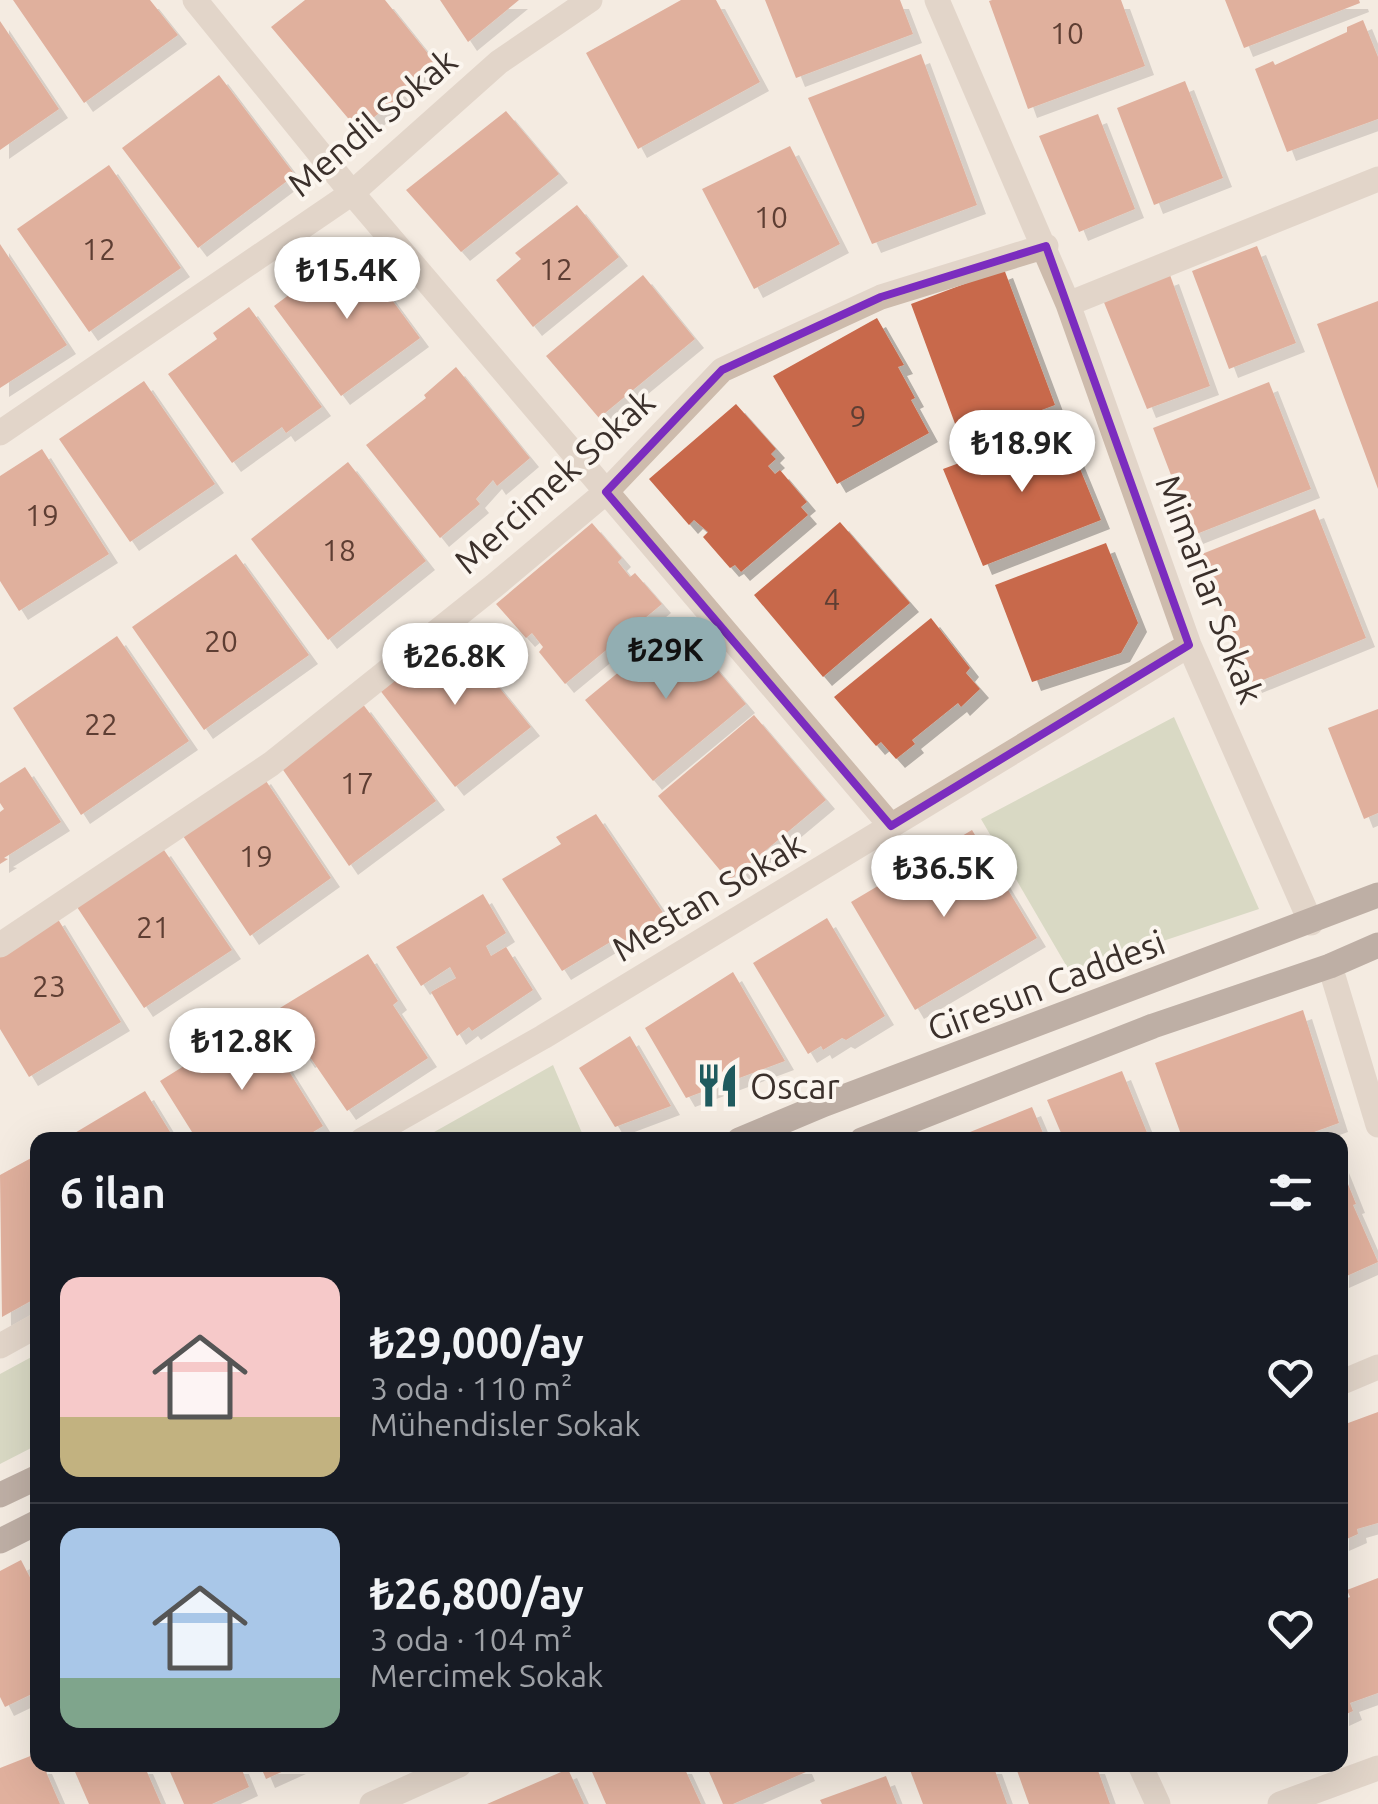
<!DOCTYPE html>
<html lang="tr">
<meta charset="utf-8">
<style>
body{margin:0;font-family:Ubuntu,sans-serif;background:#242831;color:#f1f3f6;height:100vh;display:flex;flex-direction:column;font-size:38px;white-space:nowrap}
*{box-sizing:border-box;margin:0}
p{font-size:32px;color:#9ea1a6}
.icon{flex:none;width:55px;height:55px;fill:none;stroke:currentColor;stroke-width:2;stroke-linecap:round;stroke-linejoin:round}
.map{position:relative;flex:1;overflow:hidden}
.sheet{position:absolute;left:30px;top:1132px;width:1318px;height:640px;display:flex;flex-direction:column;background:#171b24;border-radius:20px;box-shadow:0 10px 40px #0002}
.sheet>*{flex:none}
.price{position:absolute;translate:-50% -85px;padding:0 22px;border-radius:35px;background:#fff;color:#222;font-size:32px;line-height:65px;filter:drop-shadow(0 2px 5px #0008)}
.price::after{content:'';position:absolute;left:50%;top:60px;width:30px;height:22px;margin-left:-15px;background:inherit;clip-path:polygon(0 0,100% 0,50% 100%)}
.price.on{background:#92aeb2;color:#111}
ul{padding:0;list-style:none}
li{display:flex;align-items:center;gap:30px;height:250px;padding:0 30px}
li+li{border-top:2px solid #363941}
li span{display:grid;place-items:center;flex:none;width:280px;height:200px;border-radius:20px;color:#555}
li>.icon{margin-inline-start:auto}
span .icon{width:120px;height:120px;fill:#fffc;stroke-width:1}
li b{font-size:42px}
h2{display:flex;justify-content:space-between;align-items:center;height:120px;padding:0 30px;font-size:42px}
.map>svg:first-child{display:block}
.green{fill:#b8c4a0}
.building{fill:#c8694b;filter:url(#shadow)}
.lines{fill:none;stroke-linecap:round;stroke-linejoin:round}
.minor{stroke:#cdbbac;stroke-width:25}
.major{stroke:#7d675c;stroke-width:25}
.marked{fill:none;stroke:#7b2cbf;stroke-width:8;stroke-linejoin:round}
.labels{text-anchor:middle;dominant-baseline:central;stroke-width:8;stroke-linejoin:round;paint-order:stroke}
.number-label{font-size:30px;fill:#5e3e33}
.street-label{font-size:35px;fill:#3b302b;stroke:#fbf5ee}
.poi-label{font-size:35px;fill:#3b302b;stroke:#fbf5ee;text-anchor:start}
</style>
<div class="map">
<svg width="1378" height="1804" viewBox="0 0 1378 1804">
<defs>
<filter id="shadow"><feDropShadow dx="9" dy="9" stdDeviation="0" flood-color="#0004"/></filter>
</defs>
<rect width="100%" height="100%" fill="#f4ebe1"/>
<!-- green -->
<path class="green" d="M 1174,717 L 1259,909 L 1070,972 L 981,819 Z
M 553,1065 L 585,1140 L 420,1140 Z
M 37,1354 L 37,1445 L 0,1464 L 0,1374 Z"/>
<!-- building -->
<path class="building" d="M 13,0 L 150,0 L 178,35 L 84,103 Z
M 305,0 L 385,0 L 438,66 L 358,130 L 271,27 Z
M 440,0 L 519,0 L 468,42 Z
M 681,0 L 716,0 L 760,82 L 638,149 L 586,53 Z
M 765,0 L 900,0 L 913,34 L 796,78 Z
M 992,0 L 1121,0 L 1145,66 L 1028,109 L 989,1 Z
M 1225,0 L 1359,0 L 1360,3 L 1244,48 Z
M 1363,20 L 1378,57 L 1378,119 L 1287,152 L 1255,69 L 1273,61 L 1275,65 L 1347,32 L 1347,27 Z
M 0,21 L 59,109 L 0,150 Z
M 921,54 L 977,205 L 872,244 L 808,98 Z
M 219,75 L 295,175 L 198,248 L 122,148 Z
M 1185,81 L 1223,178 L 1154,205 L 1117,108 Z
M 506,111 L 559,174 L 461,252 L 406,190 Z
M 1098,114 L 1135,209 L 1079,232 L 1039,136 Z
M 790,146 L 840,244 L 754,289 L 702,189 Z
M 109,165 L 181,268 L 89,332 L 17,229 Z
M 577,205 L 619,257 L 533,327 L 496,280 L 521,259 L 515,253 Z
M 0,244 L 67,345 L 0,388 Z
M 1257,246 L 1296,343 L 1229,369 L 1192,271 Z
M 353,247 L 420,338 L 341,396 L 274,306 Z
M 1004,269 L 1055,405 L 961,440 L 911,304 Z
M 643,275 L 695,339 L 599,418 L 546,356 Z
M 1170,275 L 1210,386 L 1147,409 L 1103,300 Z
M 1378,301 L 1378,489 L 1317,324 Z
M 249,307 L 322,407 L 286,433 L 282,427 L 232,463 L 168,374 L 217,339 L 213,333 Z
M 877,318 L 904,365 L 898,367 L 915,398 L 911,400 L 929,433 L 837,484 L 773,376 Z
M 456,367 L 530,458 L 497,486 L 493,480 L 476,499 L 480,504 L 440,538 L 366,445 L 426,398 L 424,395 Z
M 144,381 L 215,484 L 130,542 L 59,439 Z
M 1269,382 L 1311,489 L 1194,535 L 1153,428 Z
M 736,404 L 776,449 L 771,454 L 776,459 L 768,466 L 775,474 L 780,470 L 807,502 L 801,507 L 808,515 L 741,572 L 735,565 L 730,568 L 703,537 L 708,532 L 694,520 L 689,525 L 649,479 Z
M 1062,425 L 1101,520 L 983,566 L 943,469 Z
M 42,449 L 109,554 L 19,611 L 0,581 L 0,476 Z
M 348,462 L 426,561 L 328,640 L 251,539 Z
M 1315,509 L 1366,638 L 1253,684 L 1202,554 Z
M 840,522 L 910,603 L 823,677 L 754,595 Z
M 592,523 L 622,558 L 618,562 L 630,577 L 635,573 L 662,604 L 565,684 L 539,652 L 543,647 L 532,633 L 526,638 L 496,604 Z
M 1106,543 L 1138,623 L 1121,653 L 1032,682 L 995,585 Z
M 236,554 L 309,655 L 204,730 L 132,627 Z
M 931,618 L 970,668 L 966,673 L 980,689 L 961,707 L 958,703 L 912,740 L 915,744 L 896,759 L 881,742 L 876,746 L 834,697 Z
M 678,623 L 746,704 L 653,781 L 585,700 Z
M 453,630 L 531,727 L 455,787 L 379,689 Z
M 117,636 L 189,741 L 81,815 L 13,708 Z
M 362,703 L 436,801 L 349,866 L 279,764 Z
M 1378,709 L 1378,813 L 1364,819 L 1328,728 Z
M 754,715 L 826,800 L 729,881 L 658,796 Z
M 25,767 L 61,822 L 4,858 L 8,859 L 0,864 L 0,812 L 4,809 L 0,803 L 0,783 Z
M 262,775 L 331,878 L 250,936 L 181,833 Z
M 596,814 L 666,917 L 621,944 L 617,938 L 562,971 L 502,879 L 561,844 L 556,837 Z
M 972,830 L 1037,938 L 915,1010 L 851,902 Z
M 162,847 L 232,950 L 144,1008 L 75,904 Z
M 483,894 L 506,933 L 486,946 L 491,956 L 506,947 L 533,990 L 472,1031 L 469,1027 L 457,1036 L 431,992 L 456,978 L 450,967 L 421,986 L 396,947 Z
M 56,916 L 121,1022 L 29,1077 L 0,1029 L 0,949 Z
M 827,918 L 885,1016 L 846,1040 L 842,1038 L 823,1050 L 821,1046 L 808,1054 L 753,963 Z
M 368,954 L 398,1001 L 393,1005 L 428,1058 L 347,1111 L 310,1057 L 306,1059 L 275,1011 Z
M 733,972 L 785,1061 L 686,1098 L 645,1028 Z
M 1303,1010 L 1339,1123 L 1292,1140 L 1183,1140 L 1155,1063 Z
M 257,1020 L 323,1126 L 300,1140 L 197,1140 L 160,1081 Z
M 630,1036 L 671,1106 L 615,1127 L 579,1068 Z
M 1122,1071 L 1150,1140 L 1064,1140 L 1047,1100 Z
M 145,1091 L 175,1140 L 63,1140 Z
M 1032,1107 L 1046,1140 L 962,1140 L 960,1136 Z
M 33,1157 L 38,1165 L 38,1297 L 2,1317 L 0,1175 Z
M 1340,1164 L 1356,1204 L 1353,1205 L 1378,1262 L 1340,1279 Z
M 1378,1412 L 1378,1523 L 1357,1529 L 1358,1534 L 1340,1542 L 1340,1426 Z
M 21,1560 L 38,1593 L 38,1691 L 5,1707 L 0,1697 L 0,1571 Z
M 1378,1578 L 1378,1693 L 1350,1703 L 1353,1711 L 1340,1717 L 1340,1601 L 1350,1597 L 1347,1590 Z
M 38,1753 L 38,1765 L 43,1765 L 60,1804 L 0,1804 L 0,1768 Z
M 72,1765 L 144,1765 L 161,1804 L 89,1804 Z
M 167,1765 L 240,1765 L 249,1787 L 212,1804 L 184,1804 Z
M 260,1765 L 297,1765 L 266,1779 Z
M 589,1765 L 683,1765 L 701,1804 L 606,1804 Z
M 706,1765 L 803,1765 L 806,1772 L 733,1804 L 723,1804 Z
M 908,1765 L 993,1765 L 1007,1804 L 923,1804 Z
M 1015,1765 L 1096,1765 L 1110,1804 L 1029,1804 Z
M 568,1769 L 584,1804 L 487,1804 Z
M 886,1776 L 897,1804 L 822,1804 L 820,1800 Z"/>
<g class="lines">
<!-- minor -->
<path class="minor" d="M 195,0 L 352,193 L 891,826
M 937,0 L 1068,304 L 1189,645 L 1311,923
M 1068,304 L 1378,179
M 0,433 L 352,193 L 499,62 L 590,0
M 0,945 L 271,764 L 494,586 L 606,492 L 722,370 L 881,297 L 1046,246
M 1330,966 L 1378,1125
M 362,1140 L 543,1037 L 1189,645
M 0,1346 L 38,1325
M 1340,1383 L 1378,1367
M 1140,1765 L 1158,1804
M 372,1804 L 459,1765
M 1280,1804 L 1378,1768"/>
<!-- major -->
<path class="major" d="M 739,1140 L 825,1104 L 1378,895
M 862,1140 L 1153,1026 L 1330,966 L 1378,945
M 0,1495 L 38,1477
M 0,1541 L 38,1522"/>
</g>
<!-- marked area -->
<path d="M0 0H1378V1804H0ZM 1046,246 L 1189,645 L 891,826 L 606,492 L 722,370 L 881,297 Z" fill="#f4ebe1" fill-opacity=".55" fill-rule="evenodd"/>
<path class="marked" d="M 1046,246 L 1189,645 L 891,826 L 606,492 L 722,370 L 881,297 Z"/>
<!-- icons -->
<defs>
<symbol id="restaurant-bare" viewBox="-9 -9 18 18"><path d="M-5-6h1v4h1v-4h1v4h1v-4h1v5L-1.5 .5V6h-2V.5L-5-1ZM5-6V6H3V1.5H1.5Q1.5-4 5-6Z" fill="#1f5a5e" stroke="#fbf5ee" stroke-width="2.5" paint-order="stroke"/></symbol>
</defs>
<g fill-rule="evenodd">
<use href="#restaurant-bare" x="686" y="1054" width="63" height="63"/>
</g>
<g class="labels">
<!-- number labels -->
<g class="number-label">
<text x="1067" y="33">10</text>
<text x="771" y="217">10</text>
<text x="99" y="249">12</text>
<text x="556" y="269">12</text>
<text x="858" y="416">9</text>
<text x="42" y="515">19</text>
<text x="339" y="550">18</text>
<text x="832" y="599">4</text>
<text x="221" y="641">20</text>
<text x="101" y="724">22</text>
<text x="357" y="783">17</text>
<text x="256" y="856">19</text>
<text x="153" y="927">21</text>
<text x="49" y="986">23</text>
</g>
<!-- street labels -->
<g class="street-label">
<text transform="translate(372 122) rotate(-40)">Mendil Sokak</text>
<text transform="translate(554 481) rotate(-42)">Mercimek Sokak</text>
<text transform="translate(1210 589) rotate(69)">Mimarlar Sokak</text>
<text transform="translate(708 896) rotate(-31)">Mestan Sokak</text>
<text transform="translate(1046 985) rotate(-21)">Giresun Caddesi</text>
</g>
<!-- poi labels -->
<g class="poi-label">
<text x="750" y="1086">Oscar</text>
</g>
</g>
</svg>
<b class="price" style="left:347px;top:322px">₺15.4K</b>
<b class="price" style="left:1022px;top:495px">₺18.9K</b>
<b class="price on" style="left:666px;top:702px">₺29K</b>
<b class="price" style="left:455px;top:708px">₺26.8K</b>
<b class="price" style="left:944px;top:920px">₺36.5K</b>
<b class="price" style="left:242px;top:1093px">₺12.8K</b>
<section class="sheet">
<h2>6 ilan<svg class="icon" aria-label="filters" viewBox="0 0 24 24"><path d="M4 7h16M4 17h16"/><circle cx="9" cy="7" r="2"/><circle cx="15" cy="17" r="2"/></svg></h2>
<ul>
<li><span style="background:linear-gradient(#f6c9c9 70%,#c2b280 0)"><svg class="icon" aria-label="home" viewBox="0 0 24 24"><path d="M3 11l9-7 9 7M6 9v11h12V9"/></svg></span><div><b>₺29,000/ay</b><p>3 oda · 110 m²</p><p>Mühendisler Sokak</p></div><svg class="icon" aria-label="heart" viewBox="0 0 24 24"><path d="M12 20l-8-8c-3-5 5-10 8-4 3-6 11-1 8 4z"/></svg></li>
<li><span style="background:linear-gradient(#a9c7e8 75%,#7fa58c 0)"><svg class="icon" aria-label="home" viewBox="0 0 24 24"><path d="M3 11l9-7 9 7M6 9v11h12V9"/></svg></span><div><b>₺26,800/ay</b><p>3 oda · 104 m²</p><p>Mercimek Sokak</p></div><svg class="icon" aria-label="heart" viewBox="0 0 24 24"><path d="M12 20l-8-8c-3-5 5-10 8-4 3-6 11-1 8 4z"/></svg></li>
</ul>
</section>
</div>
